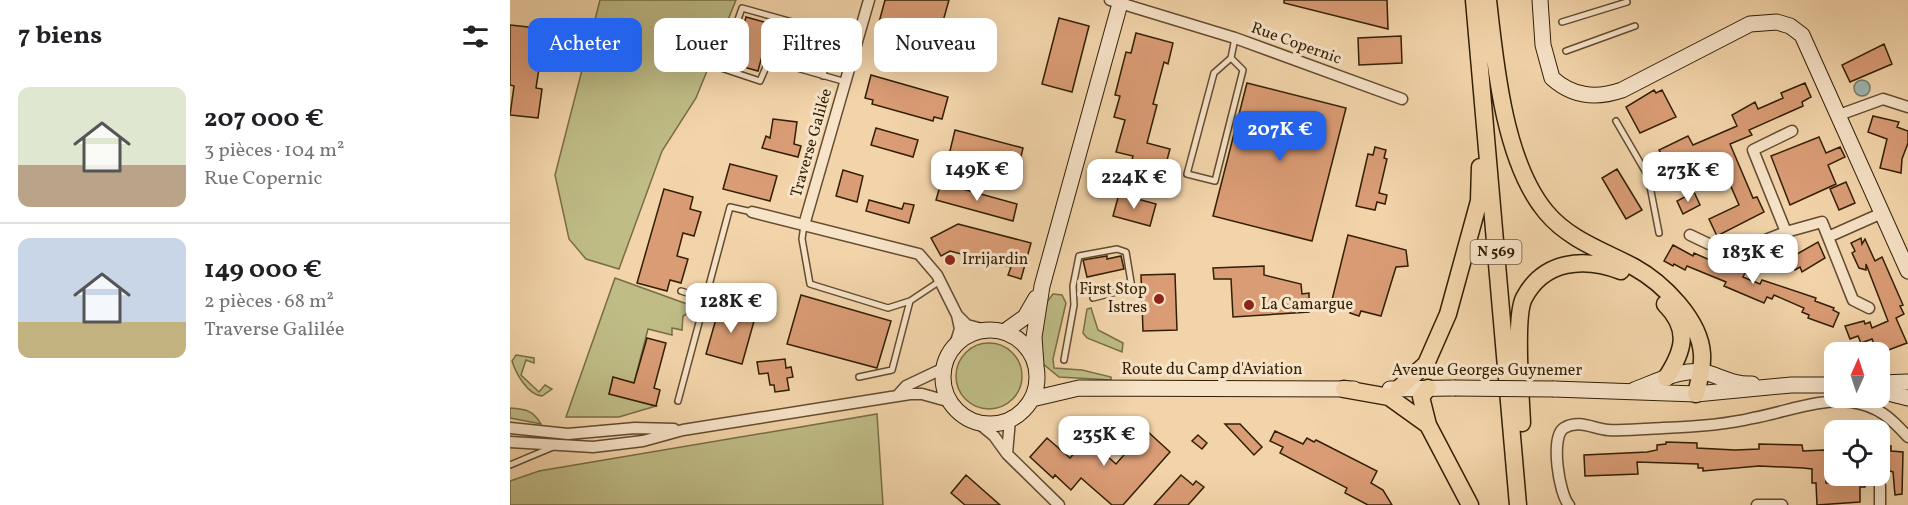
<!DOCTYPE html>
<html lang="fr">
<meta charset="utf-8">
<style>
body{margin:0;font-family:Vollkorn,serif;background:#f6f6f6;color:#202124;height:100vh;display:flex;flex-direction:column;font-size:22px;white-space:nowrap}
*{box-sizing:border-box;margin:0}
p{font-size:20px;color:#757577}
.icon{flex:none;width:33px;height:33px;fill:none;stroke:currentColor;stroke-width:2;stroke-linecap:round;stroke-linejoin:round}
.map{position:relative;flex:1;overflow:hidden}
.drawer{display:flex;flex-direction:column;background:#fff;width:510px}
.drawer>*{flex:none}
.guide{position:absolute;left:18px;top:18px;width:570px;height:54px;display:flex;gap:12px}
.needle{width:39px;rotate:3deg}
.tools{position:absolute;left:1314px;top:342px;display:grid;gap:12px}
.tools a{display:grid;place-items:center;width:66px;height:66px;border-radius:12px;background:#fff;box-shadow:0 6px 24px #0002;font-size:30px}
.price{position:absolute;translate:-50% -51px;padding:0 14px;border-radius:12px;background:#fff;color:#222;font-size:20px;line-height:39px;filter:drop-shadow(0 2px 3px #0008)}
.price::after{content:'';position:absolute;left:50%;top:36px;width:18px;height:14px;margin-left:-9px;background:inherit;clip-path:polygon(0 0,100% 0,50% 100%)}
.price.current{background:#2563eb;color:#fff}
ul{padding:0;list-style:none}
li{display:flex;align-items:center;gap:18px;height:150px;padding:0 18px}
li+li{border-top:2px solid #e0e0e0}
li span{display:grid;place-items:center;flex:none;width:168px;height:120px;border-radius:12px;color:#555}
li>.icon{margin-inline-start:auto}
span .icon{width:72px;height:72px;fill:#fffc;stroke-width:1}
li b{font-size:26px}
h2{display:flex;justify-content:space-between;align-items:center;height:72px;padding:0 18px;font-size:26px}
.chip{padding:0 21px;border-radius:12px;background:#fff;box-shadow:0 6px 24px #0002;font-size:21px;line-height:54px}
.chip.current{background:#2563eb;color:#fff}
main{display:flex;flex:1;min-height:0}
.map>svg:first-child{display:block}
.green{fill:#bfbc86;stroke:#786e45;stroke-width:1.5}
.water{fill:#9db7b0;stroke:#727a6b;stroke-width:1.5}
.building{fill:#da9c75;stroke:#311f04;stroke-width:1.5}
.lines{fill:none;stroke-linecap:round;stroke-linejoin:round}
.lane-casing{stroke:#624c2e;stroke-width:8}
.street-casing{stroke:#624c2e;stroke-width:13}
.secondary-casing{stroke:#311f04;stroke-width:17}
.primary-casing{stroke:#311f04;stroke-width:19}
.lane{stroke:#f7e3c8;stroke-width:5}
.street{stroke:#f7e3c8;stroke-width:10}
.secondary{stroke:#f7e3c8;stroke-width:15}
.primary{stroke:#f3d4aa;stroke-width:16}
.secondary-bridge-casing{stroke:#311f04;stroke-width:17;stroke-linecap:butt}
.secondary-bridge{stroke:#f7e3c8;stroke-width:15}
.poi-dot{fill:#8f2418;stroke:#f7e3c8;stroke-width:2}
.labels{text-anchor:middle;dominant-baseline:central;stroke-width:6;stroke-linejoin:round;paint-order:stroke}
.shield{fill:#f7e3c8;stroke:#6c5a3f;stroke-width:1.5}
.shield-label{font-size:15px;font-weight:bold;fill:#311f04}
.street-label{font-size:16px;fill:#311f04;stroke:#f7e3c8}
.poi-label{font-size:16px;fill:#311f04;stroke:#f7e3c8;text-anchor:start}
</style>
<main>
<section class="drawer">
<h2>7 biens<svg class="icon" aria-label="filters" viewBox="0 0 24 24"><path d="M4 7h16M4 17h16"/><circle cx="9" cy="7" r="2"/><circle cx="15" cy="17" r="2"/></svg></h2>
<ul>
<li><span style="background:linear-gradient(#dfe7d0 65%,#b9a48a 0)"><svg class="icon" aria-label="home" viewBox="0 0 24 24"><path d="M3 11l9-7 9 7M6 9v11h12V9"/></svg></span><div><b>207 000 €</b><p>3 pièces · 104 m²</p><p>Rue Copernic</p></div></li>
<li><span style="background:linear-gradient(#c9d6e8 70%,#c2b280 0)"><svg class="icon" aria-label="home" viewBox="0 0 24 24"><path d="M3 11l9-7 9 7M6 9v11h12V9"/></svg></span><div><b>149 000 €</b><p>2 pièces · 68 m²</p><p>Traverse Galilée</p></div></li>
</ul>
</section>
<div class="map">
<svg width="1398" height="505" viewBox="0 0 1398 505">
<rect width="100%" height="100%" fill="#f3d4aa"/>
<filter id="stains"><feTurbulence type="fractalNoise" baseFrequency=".00333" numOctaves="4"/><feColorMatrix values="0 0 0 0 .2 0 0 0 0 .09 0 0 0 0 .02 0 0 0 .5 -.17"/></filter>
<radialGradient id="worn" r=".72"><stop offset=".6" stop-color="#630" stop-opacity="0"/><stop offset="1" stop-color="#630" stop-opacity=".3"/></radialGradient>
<!-- green -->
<path class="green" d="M 90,0 L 226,0 L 186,98 L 152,151 L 109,269 L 76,259 L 59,239 L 45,175 Z
M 105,278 L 188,308 L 173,316 L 172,330 L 162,328 L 162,335 L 138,329 L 124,383 L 103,378 L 99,394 L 146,406 L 109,417 L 56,417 Z
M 543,294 L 552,295 L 556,303 L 543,359 L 544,368 L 572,370 L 601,377 L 601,380 L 549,377 L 532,363 C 530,340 526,313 543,294 Z
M 581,308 L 588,330 L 613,343 L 612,352 L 577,338 L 573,333 L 577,309 Z
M446 376a33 33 0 1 1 66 0a33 33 0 1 1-66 0Z
M 6,355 L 24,358 L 24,363 L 16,360 L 11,375 L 29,392 L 35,385 L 42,389 L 32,396 C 18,395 6,374 2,361 Z
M 0,408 C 15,409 23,410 31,424 L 0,418 Z
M 367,414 L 373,505 L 0,505 L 0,481 L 29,471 Z"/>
<!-- water -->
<path class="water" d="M1344 88a8 8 0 1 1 16 0a8 8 0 1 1-16 0Z"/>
<!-- building -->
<path class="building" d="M 375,0 L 439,0 L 424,53 L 365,37 Z
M 774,0 L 877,0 L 878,29 L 774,3 Z
M 236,17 L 316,39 L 312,56 L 256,41 L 248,71 L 223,64 Z
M 549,18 L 579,26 L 562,92 L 532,84 Z
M 0,25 L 27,28 L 24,59 L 30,62 L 26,88 L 32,89 L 28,118 L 0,115 L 4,86 L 0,85 Z
M 626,33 L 663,43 L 658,64 L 654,62 L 643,104 L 647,105 L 637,143 L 660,149 L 651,182 L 618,173 L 623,156 L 606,152 L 615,120 L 604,117 L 610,96 L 605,95 L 616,52 L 621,53 Z
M 891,36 L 892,63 L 849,65 L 848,38 Z
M 1374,44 L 1382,64 L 1340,82 L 1332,65 Z
M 361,75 L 438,97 L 432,119 L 424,117 L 423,121 L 362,104 L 363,100 L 355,98 Z
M 737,83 L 836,108 L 802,241 L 703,216 Z
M 1295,83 L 1301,97 L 1292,102 L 1293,106 L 1239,130 L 1242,135 L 1220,144 L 1243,198 L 1247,197 L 1254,212 L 1207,236 L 1199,219 L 1229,205 L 1215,173 L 1178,190 L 1163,159 L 1156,162 L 1149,150 L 1178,136 L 1183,145 L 1227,126 L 1222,115 L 1245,102 L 1248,109 L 1273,98 L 1271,93 Z
M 1144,90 L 1146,93 L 1152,90 L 1166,117 L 1130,133 L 1116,107 Z
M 1363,116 L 1389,122 L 1387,127 L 1398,131 L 1398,143 L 1392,159 L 1391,173 L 1370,168 L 1377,139 L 1358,132 Z
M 263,119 L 287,122 L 284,144 L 291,146 L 288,157 L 252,148 L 256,136 L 260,138 Z
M 366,128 L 408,140 L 403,157 L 361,145 Z
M 445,130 L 513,148 L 507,173 L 439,155 Z
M 1309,137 L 1316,153 L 1330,147 L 1335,157 L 1318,165 L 1326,184 L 1280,205 L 1261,156 Z
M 865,147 L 876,150 L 874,158 L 877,159 L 869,193 L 877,195 L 875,204 L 867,202 L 865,210 L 846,206 L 858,154 L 863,155 Z
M 220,164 L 267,176 L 260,201 L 213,189 Z
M 1107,169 L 1132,210 L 1116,219 L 1092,178 Z
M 333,170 L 353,176 L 347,202 L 326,196 Z
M 1336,182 L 1345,203 L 1329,210 L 1320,189 Z
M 431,183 L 507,204 L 503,221 L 426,200 Z
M 154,189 L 183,197 L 180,209 L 191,212 L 184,236 L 173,233 L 167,256 L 178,259 L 171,283 L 160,280 L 157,291 L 127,283 Z
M 1184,192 L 1190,205 L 1173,214 L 1167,201 Z
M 609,194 L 646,204 L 640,226 L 603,216 Z
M 359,200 L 392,209 L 394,203 L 404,205 L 399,223 L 356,211 Z
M 448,224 L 521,243 L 511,279 L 498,275 L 501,267 L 440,251 L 431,256 L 421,238 Z
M 838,235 L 896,250 L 898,266 L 886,267 L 871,316 L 851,311 L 849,316 L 840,313 L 841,309 L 821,304 Z
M 1351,238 L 1352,244 L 1355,239 L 1365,261 L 1372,257 L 1393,305 L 1390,306 L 1394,314 L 1386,318 L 1397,343 L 1373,352 L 1371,347 L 1366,349 L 1362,339 L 1351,343 L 1348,336 L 1340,339 L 1335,326 L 1354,321 L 1355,324 L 1360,322 L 1362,328 L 1378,321 L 1356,264 L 1356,270 L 1349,268 L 1342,253 L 1345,251 L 1341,243 Z
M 1308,242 L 1315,258 L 1292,272 L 1290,267 L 1285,270 L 1280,258 Z
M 1163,245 L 1183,256 L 1184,253 L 1220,269 L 1222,265 L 1232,269 L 1230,271 L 1235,273 L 1233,277 L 1250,284 L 1252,280 L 1306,298 L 1305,301 L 1324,308 L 1323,310 L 1329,313 L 1323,327 L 1298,318 L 1299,315 L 1292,312 L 1294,308 L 1264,295 L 1262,299 L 1257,297 L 1254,303 L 1214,286 L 1216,282 L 1177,266 L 1175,270 L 1164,264 L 1163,266 L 1154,261 Z
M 1265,245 L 1275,264 L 1260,270 L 1251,250 Z
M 597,256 L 597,259 L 611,256 L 614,269 L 577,277 L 573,260 Z
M 754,266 L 754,275 L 791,284 L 792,294 L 799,293 L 799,312 L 723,317 L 721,279 L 704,279 L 703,268 Z
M 665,274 L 667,330 L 633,331 L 631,275 Z
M 291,295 L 381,321 L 367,368 L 277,344 Z
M 210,305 L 246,314 L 232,364 L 196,354 Z
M 137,338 L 156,343 L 144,388 L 150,390 L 146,406 L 99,394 L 103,377 L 124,383 Z
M 275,359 L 276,368 L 281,367 L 283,377 L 277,378 L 279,390 L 265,392 L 264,385 L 260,385 L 258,373 L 249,374 L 247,362 Z
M 715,424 L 730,424 L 752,447 L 744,455 Z
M 636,430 L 660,452 L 613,505 L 602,505 L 571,478 L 561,490 L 545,475 L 543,478 L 520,457 L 537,438 L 560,458 L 578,439 L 606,464 Z
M 765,431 L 793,444 L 797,438 L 804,442 L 806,440 L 867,471 L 861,483 L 873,490 L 882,505 L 858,505 L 835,493 L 837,488 L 770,453 L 773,447 L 760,441 Z
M 688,435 L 697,443 L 692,449 L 682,441 Z
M 1156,442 L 1187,443 L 1187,448 L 1225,450 L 1249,449 L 1249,444 L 1292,445 L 1293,451 L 1314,450 L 1316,453 L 1316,483 L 1334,483 L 1334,477 L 1354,477 L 1355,487 L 1350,487 L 1350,502 L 1307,505 L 1306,483 L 1302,483 L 1302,469 L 1293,468 L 1249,466 L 1193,471 L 1193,468 L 1188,468 L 1188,464 L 1127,462 L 1128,474 L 1075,476 L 1074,455 L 1137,452 L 1147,450 L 1147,445 L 1156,444 Z
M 1370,446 L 1381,446 L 1381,451 L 1393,452 L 1392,494 L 1385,495 L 1383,472 L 1375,469 L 1375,456 L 1370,456 Z
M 456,475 L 490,505 L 455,505 L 441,493 Z
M 671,475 L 683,485 L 686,481 L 694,487 L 678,505 L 644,505 Z"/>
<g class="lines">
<defs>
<path id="lane" d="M 1052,22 L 1117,2
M 1056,51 L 1125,26
M 721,58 L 733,70 L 705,181 L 677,174 L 704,73 L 721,58 L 725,38
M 313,76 L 322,33 L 232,8 L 211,68 L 250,81 L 259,60 L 336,82
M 1106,121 L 1138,176 L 1149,233
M 294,225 L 292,239 L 300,284 L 378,308 L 400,301 L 430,281
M 171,291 L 197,299
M 554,360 L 564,305 L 563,286 L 569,256 L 607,249 L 616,252 L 622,288 L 583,298
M 349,377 L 382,370 L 400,301
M 168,401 L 220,207 L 242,212
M 0,465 L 43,447"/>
<path id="street" d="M 600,0 L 725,38 L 892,99
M 1329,115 L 1373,99 L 1398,107
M 242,212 L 409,254 L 427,275 L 447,315
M 294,225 L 359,0
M 1276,232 L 1243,150 L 1282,131
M 1180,235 L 1220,254 L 1276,232 L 1312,222 L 1318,237 L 1372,213
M 1318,237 L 1343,300 L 1359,308
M 445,345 L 450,329 L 447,315 L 457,325 L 476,330
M 387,396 L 396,386 L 434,368
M 466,421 L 484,436 L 497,454 L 500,419
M 0,428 L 58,434 L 125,428 L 164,429
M 0,442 L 83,447 L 133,441 L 173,430 L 400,394 L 412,394 L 441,402
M 497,454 L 549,505
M 1370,486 L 1370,505
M 1059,505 C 1049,494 1040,437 1054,428 C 1069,419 1084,429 1098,430 C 1116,431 1135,429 1153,428 C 1183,427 1214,425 1243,418 C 1276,412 1308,398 1342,402 C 1368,406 1381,418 1398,437
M 1247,505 L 1272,505"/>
<path id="secondary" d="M 1030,0 L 1033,45 L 1042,78 C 1063,97 1086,99 1112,90 L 1240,24 L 1267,22 L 1280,26 L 1292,35 L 1398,271
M433 377a47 47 0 1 1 94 0a47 47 0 1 1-94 0Z
M 494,332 L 515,317 L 526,298
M 526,365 L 524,337 L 532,286 L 611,0
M 1370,383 L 1398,382
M 880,389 L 944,388
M 1044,389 L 1186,394 L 1281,385 L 1324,385
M 1124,390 C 1146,382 1177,365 1201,374 C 1215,379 1227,385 1242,384
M 1370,391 L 1398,398
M 522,399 L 569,388 L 844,389"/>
<path id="primary" d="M 964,0 L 1008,505
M 978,0 C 985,63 994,162 1036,212 C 1059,240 1094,251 1124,267 C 1153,283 1190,320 1192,354 C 1193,368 1189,381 1186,394
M 1155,304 C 1181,330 1173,352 1156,378
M 918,388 L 911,397 L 918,425
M 834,389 L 879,397 L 918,425 L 960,505
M 888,389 L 916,364 L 938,314 L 969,201 L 970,167
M 1012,423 C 1011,398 1004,317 1014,298 C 1034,260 1074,257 1111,271"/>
</defs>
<!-- lane casing -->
<use href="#lane" class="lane-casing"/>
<!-- street casing -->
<use href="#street" class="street-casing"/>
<!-- secondary casing -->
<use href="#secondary" class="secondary-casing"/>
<!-- primary casing -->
<use href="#primary" class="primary-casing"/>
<!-- lane -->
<use href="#lane" class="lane"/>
<!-- street -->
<use href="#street" class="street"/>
<!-- secondary -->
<use href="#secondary" class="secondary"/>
<!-- primary -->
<use href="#primary" class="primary"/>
<defs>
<path id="secondary-bridge" d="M 944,388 L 1044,389"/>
</defs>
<!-- secondary-bridge casing -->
<use href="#secondary-bridge" class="secondary-bridge-casing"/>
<!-- secondary-bridge -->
<use href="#secondary-bridge" class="secondary-bridge"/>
</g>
<!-- markers -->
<g class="poi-dot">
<circle cx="440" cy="260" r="6"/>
<circle cx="649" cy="299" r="6"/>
<circle cx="739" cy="305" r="6"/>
</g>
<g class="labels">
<!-- shield labels -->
<rect class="shield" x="960.5" y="240" width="51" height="24" rx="4.5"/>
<g class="shield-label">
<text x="986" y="252">N 569</text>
</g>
<!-- street labels -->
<g class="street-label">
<text transform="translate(786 44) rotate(20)">Rue Copernic</text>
<text transform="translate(302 143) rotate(-74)">Traverse Galilée</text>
<text x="702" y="370">Route du Camp d'Aviation</text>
<text x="977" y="371">Avenue Georges Guynemer</text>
</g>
<!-- poi labels -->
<g class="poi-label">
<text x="452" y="260">Irrijardin</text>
<text x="637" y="290" text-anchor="end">First Stop<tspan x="637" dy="18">Istres</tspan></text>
<text x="751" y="305">La Camargue</text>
</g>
</g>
<rect width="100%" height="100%" filter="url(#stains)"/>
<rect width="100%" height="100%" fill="url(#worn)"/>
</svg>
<div class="tools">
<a><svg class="needle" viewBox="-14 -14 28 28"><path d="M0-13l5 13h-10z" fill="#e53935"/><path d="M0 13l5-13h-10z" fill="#757577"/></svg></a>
<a><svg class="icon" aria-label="locate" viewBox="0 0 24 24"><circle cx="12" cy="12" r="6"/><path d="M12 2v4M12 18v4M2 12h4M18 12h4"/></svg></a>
</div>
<b class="price current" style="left:770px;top:162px">207K €</b>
<b class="price" style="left:467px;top:202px">149K €</b>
<b class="price" style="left:1178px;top:203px">273K €</b>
<b class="price" style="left:624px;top:210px">224K €</b>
<b class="price" style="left:1243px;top:285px">183K €</b>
<b class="price" style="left:221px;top:334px">128K €</b>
<b class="price" style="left:594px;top:467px">235K €</b>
<div class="guide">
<a class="chip current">Acheter</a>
<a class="chip">Louer</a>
<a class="chip">Filtres</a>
<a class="chip">Nouveau</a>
</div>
</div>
</main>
